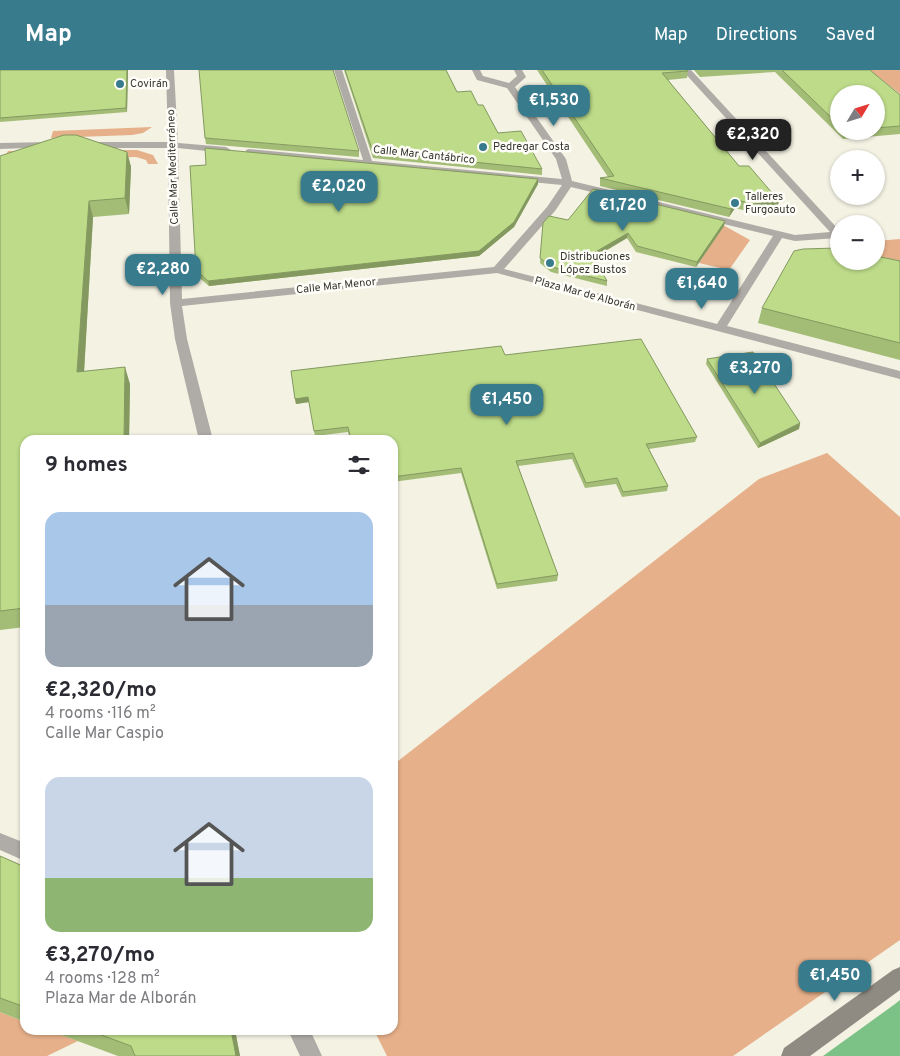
<!DOCTYPE html>
<meta charset="utf-8">
<style>
body{margin:0;font-family:Overpass,sans-serif;background:#f7f7f7;color:#2b2b33;height:100vh;display:flex;flex-direction:column;font-size:19px;white-space:nowrap}
*{box-sizing:border-box;margin:0}
p{font-size:16px;color:#7c7c81}
.icon{flex:none;width:28px;height:28px;fill:none;stroke:currentColor;stroke-width:2;stroke-linecap:round;stroke-linejoin:round}
.map{position:relative;flex:1;overflow:hidden}
.side{position:absolute;left:20px;top:365px;width:378px;height:600px;display:flex;flex-direction:column;background:#fff;border-radius:15px;box-shadow:0 1px 4px #0004}
.side>*{flex:none}
.needle{width:32px;rotate:52deg}
.controls{position:absolute;left:830px;top:15px;display:grid;gap:10px}
.controls a{display:grid;place-items:center;width:55px;height:55px;border-radius:50%;background:#fff;box-shadow:0 1px 4px #0004;font-size:25px}
.price{position:absolute;translate:-50% -42px;padding:0 11px;border-radius:10px;background:#387b8c;color:#fff;font-size:16px;line-height:32px;filter:drop-shadow(0 1px 2px #0008)}
.price::after{content:'';position:absolute;left:50%;top:30px;width:15px;height:11px;margin-left:-8px;background:inherit;clip-path:polygon(0 0,100% 0,50% 100%)}
.price.on{background:#222;color:#fff}
ul{padding:0;list-style:none}
li{display:grid;align-content:center;gap:10px;height:265px;padding:0 25px}
li span{display:grid;place-items:center;height:155px;border-radius:15px;color:#555}
li>.icon{margin-inline-start:auto}
span .icon{width:90px;height:90px;fill:#fffc;stroke-width:1}
li b{font-size:21px}
h2{display:flex;justify-content:space-between;align-items:center;height:60px;padding:0 25px;font-size:21px}
header{display:flex;align-items:center;gap:30px;box-sizing:border-box;height:70px;padding:0 25px;background:#387b8c;color:#fff}
header strong{font-size:24px}
nav{display:flex;gap:28px;margin-inline-start:auto;font-size:18px}
.map>svg:first-child{display:block}
.green{fill:#e6b08a}
.water{fill:#7cc286}
.lines{fill:none;stroke-linecap:round;stroke-linejoin:round}
.street{fill:#afaba6;fill-rule:evenodd}
.secondary{fill:#8f8a82;fill-rule:evenodd}
.wall{fill:#a3bc76;fill-rule:evenodd}
.shaded-wall{fill:#849960}
.building{fill:#bddb89;stroke:#849960}
.poi-dot{fill:#387b8c;stroke:#fffef9;stroke-width:2}
.labels{text-anchor:middle;dominant-baseline:central;stroke-width:5;stroke-linejoin:round;paint-order:stroke}
.far-poi-label{font-size:11px;fill:#373731;stroke:#fffef9;text-anchor:start}
.far-street-label{font-size:11px;fill:#373731;stroke:#fffef9}
</style>
<header>
<strong>Map</strong>
<nav><a>Map</a><a>Directions</a><a>Saved</a></nav>
</header>
<div class="map">
<svg width="900" height="986" viewBox="0 0 900 986">
<rect width="100%" height="100%" fill="#f3f2e3"/>
<!-- green -->
<path class="green" d="M 870,0 L 900,0 L 900,24 Z
M 152,57 L 143,63 L 132,65 L 51,68 L 53,61 Z
M 137,80 L 153,85 L 158,94 L 148,94 L 146,90 L 136,87 L 3,90 L 8,81 Z
M 723,155 L 750,170 L 729,200 L 699,193 Z
M 900,169 L 900,193 L 876,188 L 876,171 Z
M 827,383 L 900,447 L 900,870 L 733,986 L 387,986 L 374,960 L 392,960 L 393,695 L 759,409 Z
M 0,942 L 25,952 L 25,960 L 48,960 L 78,971 L 47,986 L 0,986 Z"/>
<!-- water -->
<path class="water" d="M 900,930 L 900,986 L 823,986 L 895,934 Z"/>
<g class="lines">
<!-- street -->
<path class="street" d="M 166,0 L 174,0 L 178,73 L 226,77 L 231,80 L 226,83 L 178,78 L 182,229 L 494,197 L 547,137 L 562,115 L 246,84 L 246,80 L 249,79 L 363,90 L 334,0 L 342,0 L 372,91 L 562,109 L 556,89 L 507,18 L 477,10 L 472,0 L 480,0 L 483,6 L 509,13 L 517,6 L 514,0 L 522,0 L 526,7 L 515,17 L 566,89 L 572,111 L 795,165 L 830,162 L 682,0 L 691,0 L 839,160 L 838,168 L 795,171 L 782,168 L 727,256 L 900,301 L 900,309 L 497,203 L 182,236 L 187,269 L 213,370 L 199,370 L 175,269 L 170,233 L 168,78 L 89,78 L 84,75 L 89,72 L 168,72 ZM 571,117 L 773,166 L 717,254 L 504,199 L 555,141 Z
M 51,72 L 54,73 L 54,77 L 0,79 L 0,73 Z
M 0,763 L 25,773 L 25,791 L 0,780 Z
M 288,960 L 310,960 L 322,986 L 300,986 Z"/>
<!-- secondary -->
<path class="secondary" d="M 900,897 L 900,920 L 810,986 L 781,986 L 784,978 L 893,900 Z"/>
</g>
<!-- wall -->
<path class="wall" d="M 0,0 L 128,0 L 127,42 L 0,52 Z
M 344,0 L 446,0 L 457,22 L 498,63 L 542,99 L 542,105 L 373,88 Z
M 537,0 L 687,0 L 688,1 L 687,8 L 668,10 L 739,96 L 777,139 L 751,142 L 735,138 L 729,147 L 600,116 L 600,108 L 608,107 Z
M 694,0 L 870,0 L 900,25 L 900,64 L 843,69 L 775,2 L 700,7 ZM 839,24 L 876,24 L 876,61 L 839,61 Z
M 205,68 L 359,81 L 359,87 L 206,74 Z
M 127,82 L 131,97 L 129,144 L 93,147 L 84,301 L 130,314 L 129,370 L 25,370 L 25,557 L 0,560 L 0,86 Z
M 538,114 L 514,157 L 479,186 L 209,216 L 197,206 L 196,200 Z
M 568,150 L 724,156 L 696,197 L 636,182 L 627,168 L 594,188 L 607,211 L 607,216 L 551,202 L 540,193 L 543,153 Z
M 900,191 L 900,290 L 758,253 L 762,238 Z
M 505,285 L 697,367 L 695,372 L 649,379 L 668,416 L 667,421 L 622,427 L 616,414 L 585,418 L 572,389 L 518,396 L 558,505 L 557,511 L 497,519 L 461,403 L 392,412 L 392,370 L 350,370 L 348,362 L 315,366 L 309,332 L 296,334 L 291,301 Z
M 707,289 L 800,353 L 799,359 L 758,378 L 706,294 Z
M 0,786 L 25,797 L 25,952 L 0,942 Z
M 48,960 L 235,960 L 240,986 L 118,986 Z"/>
<!-- shaded-wall -->
<path class="shaded-wall" d="M 127,0 L 128,0 L 127,42 L 126,38 Z
M 127,82 L 131,97 L 129,144 L 125,128 Z
M 538,109 L 538,114 L 514,157 L 479,186 L 209,216 L 208,211 Z
M 737,130 L 735,138 L 729,147 L 731,139 Z
M 89,131 L 93,147 L 83,320 L 77,302 Z
M 779,131 L 777,139 L 751,142 L 753,134 Z
M 725,151 L 724,156 L 696,197 L 697,192 Z
M 628,163 L 627,168 L 591,189 L 592,184 Z
M 125,297 L 130,314 L 129,370 L 124,370 Z
M 308,327 L 309,332 L 296,334 L 295,329 Z
M 800,353 L 799,359 L 758,378 L 760,373 Z
M 231,960 L 235,960 L 240,986 L 236,986 Z"/>
<!-- building -->
<path class="building" d="M 0,0 L 127,0 L 126,38 L 0,48 Z
M 199,0 L 333,0 L 359,81 L 205,68 Z
M 345,0 L 446,0 L 457,22 L 471,21 L 478,35 L 483,35 L 498,63 L 521,61 L 542,99 L 373,82 Z
M 542,0 L 687,0 L 688,1 L 662,3 L 739,96 L 749,96 L 779,131 L 753,134 L 737,130 L 731,139 L 600,108 L 614,106 Z
M 782,0 L 870,0 L 900,25 L 900,56 L 876,58 L 876,24 L 839,24 L 839,55 Z
M 64,65 L 76,65 L 127,82 L 125,128 L 89,131 L 77,302 L 125,297 L 124,370 L 25,370 L 25,538 L 0,541 L 0,86 Z
M 205,78 L 538,109 L 514,152 L 479,181 L 208,211 L 196,200 L 190,96 L 206,95 Z
M 593,119 L 725,151 L 697,192 L 637,176 L 628,163 L 592,184 L 607,211 L 552,197 L 540,188 L 543,153 L 549,146 L 568,150 Z
M 836,178 L 839,178 L 839,191 L 876,191 L 876,186 L 900,191 L 900,273 L 762,238 L 794,181 L 803,179 Z
M 641,269 L 697,367 L 646,374 L 668,416 L 623,422 L 617,408 L 586,413 L 573,383 L 516,391 L 558,505 L 497,514 L 461,398 L 392,407 L 392,370 L 351,370 L 348,357 L 314,361 L 308,327 L 295,329 L 291,301 L 501,276 L 505,285 Z
M 753,282 L 800,353 L 760,373 L 707,289 Z
M 0,786 L 25,797 L 25,937 L 0,928 Z
M 88,960 L 231,960 L 236,986 L 135,986 L 131,976 Z"/>
<!-- markers -->
<g class="poi-dot">
<circle cx="120" cy="14" r="5"/>
<circle cx="483" cy="77" r="5"/>
<circle cx="735" cy="133" r="5"/>
<circle cx="550" cy="193" r="5"/>
</g>
<g class="labels">
<!-- far-poi labels -->
<g class="far-poi-label">
<text x="130" y="14">Covirán</text>
<text x="493" y="77">Pedregar Costa</text>
<text x="745" y="127">Talleres<tspan x="745" dy="13">Furgoauto</tspan></text>
<text x="560" y="187">Distribuciones<tspan x="560" dy="13">López Bustos</tspan></text>
</g>
<!-- far-street labels -->
<g class="far-street-label">
<text transform="translate(424 85) rotate(6)">Calle Mar Cantábrico</text>
<text transform="translate(173 97) rotate(-92)">Calle Mar Mediterráneo</text>
<text transform="translate(336 216) rotate(-6)">Calle Mar Menor</text>
<text transform="translate(585 224) rotate(15)">Plaza Mar de Alborán</text>
</g>
</g>
</svg>
<div class="controls">
<a><svg class="needle" viewBox="-14 -14 28 28"><path d="M0-13l5 13h-10z" fill="#e53935"/><path d="M0 13l5-13h-10z" fill="#7c7c81"/></svg></a>
<a>+</a>
<a>−</a>
</div>
<b class="price" style="left:554px;top:57px">€1,530</b>
<b class="price on" style="left:753px;top:91px">€2,320</b>
<b class="price" style="left:339px;top:143px">€2,020</b>
<b class="price" style="left:623px;top:162px">€1,720</b>
<b class="price" style="left:163px;top:226px">€2,280</b>
<b class="price" style="left:702px;top:240px">€1,640</b>
<b class="price" style="left:755px;top:325px">€3,270</b>
<b class="price" style="left:507px;top:356px">€1,450</b>
<b class="price" style="left:835px;top:932px">€1,450</b>
<section class="side">
<h2>9 homes<svg class="icon" aria-label="filters" viewBox="0 0 24 24"><path d="M4 7h16M4 17h16"/><circle cx="9" cy="7" r="2"/><circle cx="15" cy="17" r="2"/></svg></h2>
<ul>
<li><span style="background:linear-gradient(#a9c7e8 60%,#9aa5b1 0)"><svg class="icon" aria-label="home" viewBox="0 0 24 24"><path d="M3 11l9-7 9 7M6 9v11h12V9"/></svg></span><div><b>€2,320/mo</b><p>4 rooms · 116 m²</p><p>Calle Mar Caspio</p></div></li>
<li><span style="background:linear-gradient(#c9d6e8 65%,#8fb573 0)"><svg class="icon" aria-label="home" viewBox="0 0 24 24"><path d="M3 11l9-7 9 7M6 9v11h12V9"/></svg></span><div><b>€3,270/mo</b><p>4 rooms · 128 m²</p><p>Plaza Mar de Alborán</p></div></li>
</ul>
</section>
</div>
